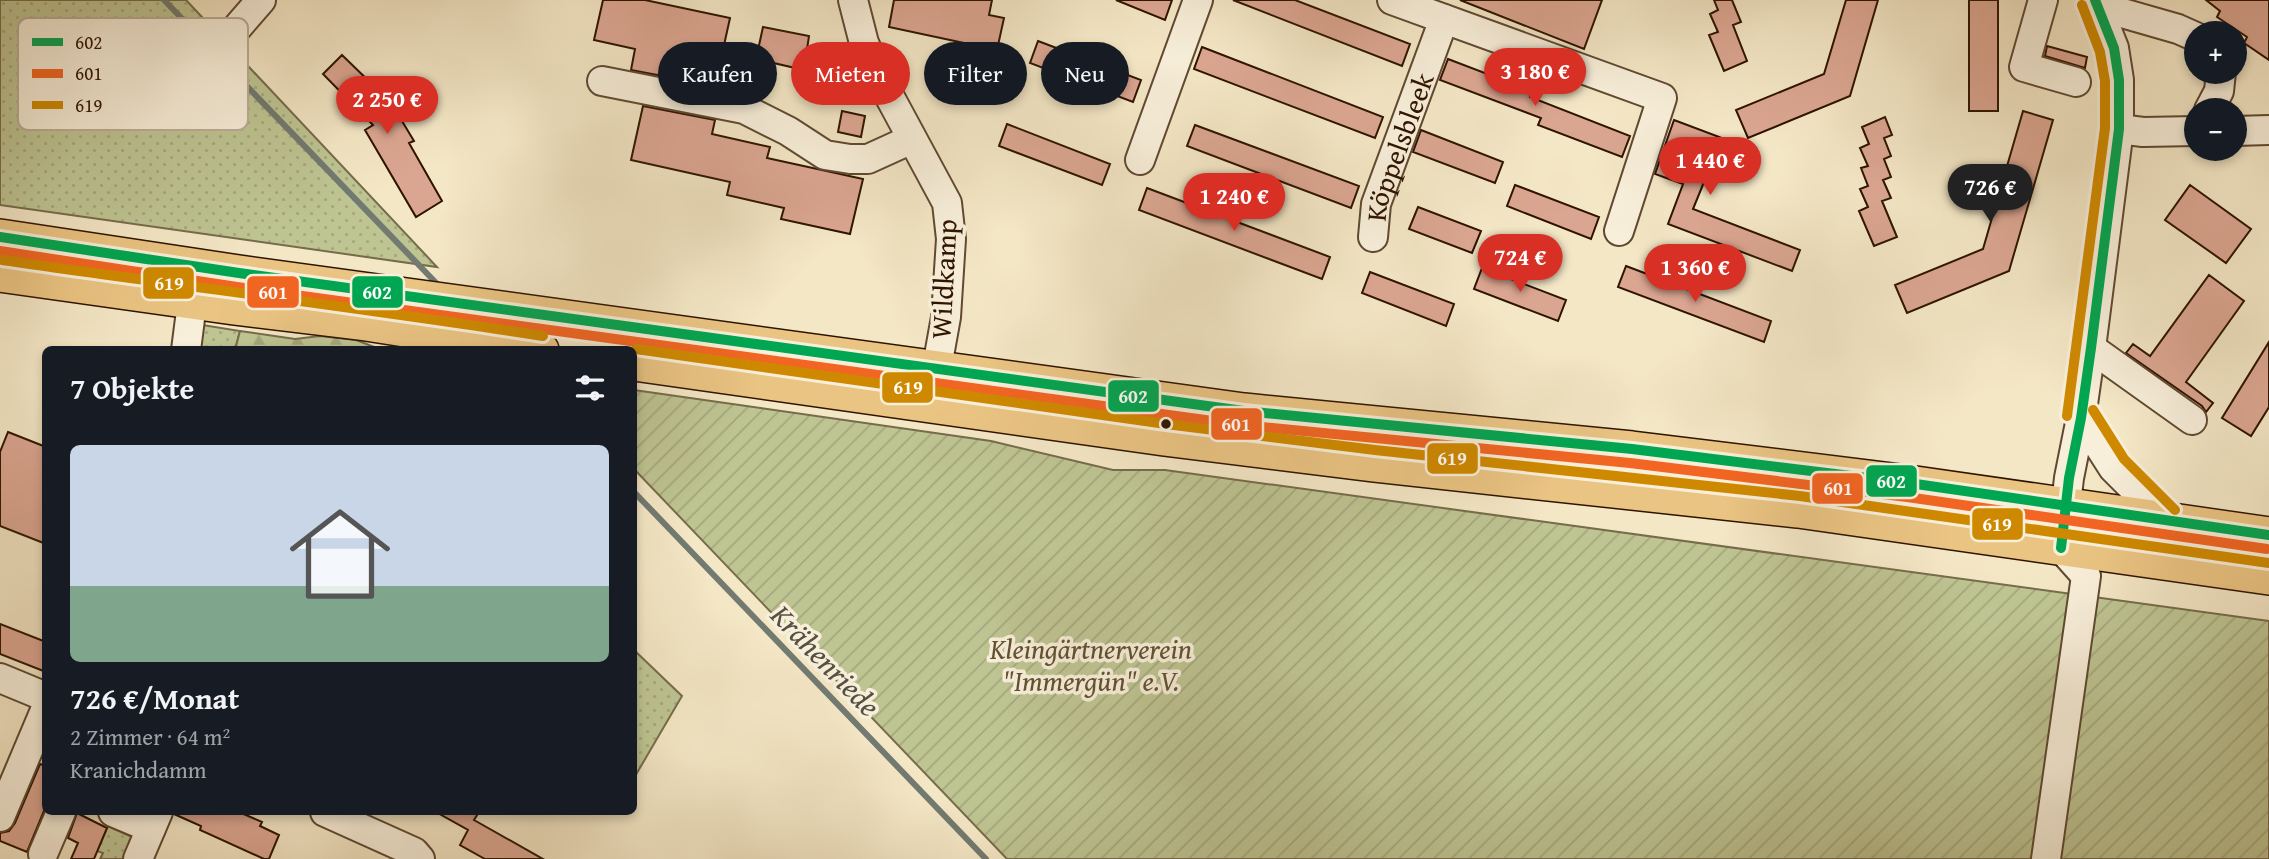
<!DOCTYPE html>
<html lang="de">
<meta charset="utf-8">
<style>
body{margin:0;font-family:"Gentium Book Plus",serif;background:#242831;color:#f1f3f6;height:100vh;display:flex;flex-direction:column;font-size:26px;white-space:nowrap}
*{box-sizing:border-box;margin:0}
p{font-size:23px;color:#9ea1a6}
.icon{flex:none;width:38px;height:38px;fill:none;stroke:currentColor;stroke-width:2;stroke-linecap:round;stroke-linejoin:round}
.map{position:relative;flex:1;overflow:hidden}
.drawer{position:absolute;left:42px;top:346px;width:595px;height:469px;display:flex;flex-direction:column;background:#171b24;border-radius:10px;box-shadow:0 4px 10px #0003}
.drawer>*{flex:none}
.guide{position:absolute;left:658px;top:42px;width:665px;height:63px;display:flex;gap:14px}
.tools{position:absolute;left:2184px;top:21px;display:grid;gap:14px}
.tools a{display:grid;place-items:center;width:63px;height:63px;border-radius:50%;background:#171b24;box-shadow:0 4px 10px #0003;font-size:35px}
.price{position:absolute;translate:-50% -60px;padding:0 16px;border-radius:24px;background:#d93025;color:#fff;font-size:23px;line-height:46px;filter:drop-shadow(0 2px 4px #0008)}
.price::after{content:'';position:absolute;left:50%;top:42px;width:21px;height:16px;margin-left:-10px;background:inherit;clip-path:polygon(0 0,100% 0,50% 100%)}
.price.on{background:#222;color:#fff}
ul{padding:0;list-style:none}
li{display:grid;align-content:center;gap:14px;height:371px;padding:0 28px}
li+li{border-top:2px solid #363941}
li span{display:grid;place-items:center;height:217px;border-radius:10px;color:#555}
li>.icon{margin-inline-start:auto}
span .icon{width:126px;height:126px;fill:#fffc;stroke-width:1}
li b{font-size:30px}
h2{display:flex;justify-content:space-between;align-items:center;height:84px;padding:0 28px;font-size:30px}
.chip{padding:0 24px;border-radius:32px;background:#171b24;box-shadow:0 4px 10px #0003;font-size:24px;line-height:63px}
.chip.on{background:#d93025;color:#fff}
.map>svg:first-child{display:block}
.grass{fill:url(#grass-dots);stroke:#766c4a;stroke-width:2}
.forest{fill:url(#forest-firs);stroke:#766c4a;stroke-width:2}
.garden{fill:url(#garden-furrows);stroke:#766c4a;stroke-width:2}
.lines{fill:none;stroke-linecap:round;stroke-linejoin:round}
.stream{stroke:#727a71;stroke-width:6}
.building{fill:#dba691;stroke:#2e1400;stroke-width:2}
.minor-casing{stroke:#604932;stroke-width:32}
.major-casing{stroke:#2e1400;stroke-width:38}
.minor{stroke:#f8efda;stroke-width:28}
.major{stroke:#eac483;stroke-width:35}
.bus-1-casing{stroke:#f8efda;stroke-width:16}
.bus-2-casing{stroke:#f8efda;stroke-width:16}
.bus-3-casing{stroke:#f8efda;stroke-width:16}
.bus-1{stroke:#00a651;stroke-width:10}
.bus-2{stroke:#f26522;stroke-width:10}
.bus-3{stroke:#cf8900;stroke-width:10}
.bus-dot{fill:#2e1400;stroke:#f8efda;stroke-width:2.5}
.labels{text-anchor:middle;dominant-baseline:central;stroke-width:7;stroke-linejoin:round;paint-order:stroke}
.street-label{font-size:28px;fill:#2e1400;stroke:#f8efda}
.park-label{font-size:28px;font-style:italic;fill:#605233;stroke:#f8efda}
.water-label{font-size:30px;font-style:italic;fill:#565042;stroke:#f8efda}
.key{fill:#f8efda;stroke:#bbad99;stroke-width:2}
.key-label{font-size:19px;fill:#2e1400}
.line-badge{stroke:#f8efda;stroke-width:2.5}
.badge-label{font-size:19px;text-anchor:middle;font-weight:bold;fill:#fff}
</style>
<div class="map">
<svg width="2269" height="859" viewBox="0 0 2269 859">
<defs>
<pattern id="grass-dots" width="8" height="8" patternUnits="userSpaceOnUse" patternTransform="scale(1.75)"><rect width="8" height="8" fill="#bec593"/><path d="M2 2h.1M6 6h.1" fill="none" stroke="#a4a87d" stroke-width="1.8" stroke-linecap="round"/></pattern>
<pattern id="forest-firs" width="22" height="20" patternUnits="userSpaceOnUse" patternTransform="scale(1.75)"><rect width="22" height="20" fill="#bec593"/><path d="M5 1l3.5 6h-7zM16 11l3.5 6h-7z" fill="#a4a87d"/></pattern>
<pattern id="garden-furrows" width="10" height="10" patternUnits="userSpaceOnUse" patternTransform="scale(1.75)"><rect width="10" height="10" fill="#bec593"/><path d="M-1 1l2-2M0 10L10 0M9 11l2-2" fill="none" stroke="#a4a87d"/></pattern>
</defs>
<rect width="100%" height="100%" fill="#f4e7c6"/>
<filter id="stains"><feTurbulence type="fractalNoise" baseFrequency=".00286" numOctaves="4"/><feColorMatrix values="0 0 0 0 .2 0 0 0 0 .09 0 0 0 0 .02 0 0 0 .5 -.17"/></filter>
<radialGradient id="worn" r=".72"><stop offset=".6" stop-color="#630" stop-opacity="0"/><stop offset="1" stop-color="#630" stop-opacity=".3"/></radialGradient>
<!-- grass -->
<path class="grass" d="M 0,0 L 186,0 L 437,267 L 0,205 Z
M 190,323 L 240,331 L 235,350 L 186,350 Z
M 634,650 L 682,696 L 634,778 Z
M 108,826 L 132,837 L 123,859 L 100,859 L 103,853 L 97,851 Z"/>
<!-- forest -->
<path class="forest" d="M 240,331 L 295,339 L 320,336 L 356,340 L 382,350 L 235,350 Z"/>
<!-- garden -->
<path class="garden" d="M 634,390 L 991,441 L 1113,470 L 1165,470 L 2269,621 L 2269,859 L 1007,859 L 634,469 Z"/>
<g class="lines">
<!-- stream -->
<path class="stream" d="M 164,0 L 440,287
M 634,492 L 986,859"/>
</g>
<!-- building -->
<path class="building" d="M 603,0 L 645,0 L 730,18 L 715,86 L 631,70 L 635,49 L 594,40 Z
M 894,0 L 992,0 L 989,15 L 1004,18 L 997,50 L 889,27 Z
M 1116,0 L 1172,0 L 1165,20 Z
M 1233,0 L 1295,0 L 1410,44 L 1402,66 Z
M 1460,0 L 1602,0 L 1584,49 Z
M 1714,0 L 1732,0 L 1741,22 L 1733,25 L 1747,61 L 1724,71 L 1709,35 L 1718,32 L 1710,14 L 1718,10 Z
M 1846,0 L 1878,0 L 1850,96 L 1748,138 L 1736,110 L 1824,74 Z
M 1969,0 L 1998,0 L 1998,111 L 1969,111 Z
M 2206,0 L 2269,0 L 2269,60 L 2244,43 L 2247,37 L 2217,17 L 2220,11 Z
M 763,27 L 809,36 L 804,70 L 756,59 Z
M 1038,41 L 1141,80 L 1133,102 L 1030,63 Z
M 2047,46 L 2087,57 L 2085,68 L 2045,56 Z
M 1202,47 L 1383,117 L 1375,138 L 1194,69 Z
M 342,55 L 378,90 L 396,111 L 414,141 L 409,143 L 442,201 L 416,217 L 365,130 L 373,125 L 323,74 Z
M 1448,59 L 1532,91 L 1530,97 L 1630,136 L 1622,157 L 1538,125 L 1541,118 L 1440,80 Z
M 643,106 L 715,120 L 712,134 L 770,147 L 767,158 L 863,179 L 850,234 L 781,219 L 784,208 L 727,195 L 730,182 L 631,160 Z
M 842,111 L 865,116 L 861,137 L 838,132 Z
M 2023,111 L 2053,120 L 2009,271 L 1907,313 L 1895,285 L 1983,249 Z
M 1885,117 L 1892,135 L 1884,138 L 1891,156 L 1884,159 L 1891,177 L 1883,180 L 1891,198 L 1882,201 L 1897,237 L 1874,246 L 1859,211 L 1868,207 L 1860,189 L 1868,186 L 1861,168 L 1868,166 L 1860,148 L 1869,144 L 1862,127 Z
M 1674,120 L 1722,138 L 1693,209 L 1800,250 L 1792,271 L 1668,224 L 1683,184 L 1655,174 Z
M 1007,124 L 1110,164 L 1102,185 L 999,146 Z
M 1195,125 L 1359,186 L 1351,208 L 1187,146 Z
M 1421,130 L 1503,162 L 1495,183 L 1413,152 Z
M 1515,185 L 1599,217 L 1591,239 L 1507,206 Z
M 2190,185 L 2251,229 L 2226,263 L 2165,220 Z
M 1147,188 L 1330,257 L 1322,279 L 1139,210 Z
M 1418,207 L 1481,231 L 1472,253 L 1409,229 Z
M 1626,266 L 1771,321 L 1764,342 L 1618,287 Z
M 1482,268 L 1566,300 L 1558,321 L 1474,289 Z
M 1370,272 L 1454,304 L 1446,326 L 1362,293 Z
M 2209,275 L 2244,301 L 2186,382 L 2213,403 L 2206,412 L 2202,406 L 2126,353 L 2133,344 L 2150,356 Z
M 2269,342 L 2269,407 L 2251,436 L 2222,418 Z
M 8,432 L 46,447 L 46,544 L 0,526 L 0,452 Z
M 0,624 L 46,642 L 46,672 L 0,654 Z
M 40,764 L 46,766 L 46,806 L 27,852 L 0,841 L 0,833 L 9,831 L 15,823 Z
M 174,812 L 239,812 L 262,822 L 260,826 L 279,835 L 269,859 L 264,859 L 200,830 L 201,826 L 174,814 Z
M 436,812 L 479,812 L 474,820 L 543,859 L 485,859 L 460,845 L 468,830 Z
M 77,813 L 107,828 L 94,859 L 71,859 L 78,843 L 68,838 Z"/>
<g class="lines">
<defs>
<g id="minor">
<path d="M 853,0 L 864,43 L 879,77 L 947,203 L 951,239 L 946,317 L 933,389"/>
<path d="M 1392,0 L 1662,98 L 1619,231"/>
<path d="M 2043,0 L 2024,67 L 2076,82"/>
<path d="M 2098,6 L 2178,29 L 2196,37"/>
<path d="M 223,44 L 261,0"/>
<path d="M 602,81 L 744,109 L 788,131 L 825,155 L 850,159 L 868,159 L 912,139"/>
<path d="M 2209,110 L 2219,91 L 2221,72"/>
<path d="M 2119,129 L 2143,132 L 2196,131"/>
<path d="M 2235,131 L 2269,130"/>
<path d="M 1140,160 L 1198,0"/>
<path id="s1" d="M 1373,237 L 1376,204 L 1444,19"/>
<path d="M 2091,348 L 2192,420"/>
<path d="M 186,350 L 195,280"/>
<path d="M 2081,418 L 2113,468 L 2165,520"/>
<path d="M 0,678 L 46,697"/>
<path d="M 113,812 L 151,828"/>
<path d="M 325,812 L 414,852 L 420,859"/>
<path d="M 0,817 L 46,708"/>
<path d="M 43,854 L 61,812"/>
<path d="M 138,859 L 158,812"/>
<path d="M 2046,859 L 2086,576 L 2061,548 L 2069,478 L 2081,418 L 2091,348 L 2119,129 L 2119,80 L 2114,48 L 2095,0"/>
</g>
<path id="major" d="M 0,237 L 239,273 L 1244,411 L 1632,449 L 1909,483 L 2269,535
M 0,274 L 234,307 L 366,323 L 541,350
M 634,363 L 1164,438 L 1373,464 L 1798,510 L 2269,577"/>
</defs>
<!-- minor casing -->
<use href="#minor" class="minor-casing"/>
<!-- major casing -->
<use href="#major" class="major-casing"/>
<!-- minor -->
<use href="#minor" class="minor"/>
<!-- major -->
<use href="#major" class="major"/>
<defs>
<path id="bus-1" d="M 0,237 L 239,273 L 1244,411 L 1632,449 L 1909,483 L 2269,535
M 2061,548 L 2069,478 L 2081,418 L 2091,348 L 2119,129 L 2119,80 L 2114,48 L 2095,0"/>
<path id="bus-2" d="M 0,251 L 237,287 L 1242,425 L 1630,463 L 1907,497 L 2267,549"/>
<path id="bus-3" d="M 2,260 C 182,286 363,308 543,336
M 636,349 L 1166,424 L 1375,450 L 1800,496 L 2269,563
M 2093,410 L 2124,459 L 2175,510
M 2067,416 L 2105,128 L 2105,81 L 2100,52 L 2082,5"/>
</defs>
<!-- bus-1 casing -->
<use href="#bus-1" class="bus-1-casing"/>
<!-- bus-2 casing -->
<use href="#bus-2" class="bus-2-casing"/>
<!-- bus-3 casing -->
<use href="#bus-3" class="bus-3-casing"/>
<!-- bus-1 -->
<use href="#bus-1" class="bus-1"/>
<!-- bus-2 -->
<use href="#bus-2" class="bus-2"/>
<!-- bus-3 -->
<use href="#bus-3" class="bus-3"/>
</g>
<!-- markers -->
<circle class="bus-dot" cx="1166" cy="424" r="6"/>
<g class="labels">
<!-- street labels -->
<g class="street-label">
<text stroke="none"><textPath href="#s1" startOffset="94">Köppelsbleek</textPath></text>
<text transform="translate(943 279) rotate(-87)">Wildkamp</text>
</g>
<!-- park labels -->
<g class="park-label">
<text x="1091" y="648">Kleingärtnerverein<tspan x="1091" dy="32">"Immergün" e.V.</tspan></text>
</g>
<!-- water labels -->
<g class="water-label">
<text transform="translate(826 660) rotate(46)">Krähenriede</text>
</g>
</g>
<!-- legend -->
<rect x="18" y="18" width="230" height="112" rx="10" class="key"/>
<rect x="32" y="38" width="31" height="8" fill="#00a651"/>
<rect x="32" y="69" width="31" height="9" fill="#f26522"/>
<rect x="32" y="101" width="31" height="8" fill="#cf8900"/>
<g class="key-label">
<text x="75" y="49">602</text>
<text x="75" y="80">601</text>
<text x="75" y="112">619</text>
</g>
<g class="line-badge">
<rect x="142" y="266" width="53" height="34" rx="7" fill="#cf8900"/>
<rect x="246" y="275" width="54" height="34" rx="7" fill="#f26522"/>
<rect x="351" y="275" width="53" height="34" rx="7" fill="#00a651"/>
<rect x="881" y="371" width="53" height="33" rx="7" fill="#cf8900"/>
<rect x="1107" y="379" width="53" height="34" rx="7" fill="#00a651"/>
<rect x="1210" y="407" width="53" height="34" rx="7" fill="#f26522"/>
<rect x="1426" y="442" width="53" height="33" rx="7" fill="#cf8900"/>
<rect x="1865" y="464" width="53" height="34" rx="7" fill="#00a651"/>
<rect x="1811" y="472" width="53" height="33" rx="7" fill="#f26522"/>
<rect x="1971" y="507" width="53" height="34" rx="7" fill="#cf8900"/>
</g>
<g class="badge-label">
<text x="169" y="290">619</text>
<text x="273" y="299">601</text>
<text x="377" y="299">602</text>
<text x="908" y="394">619</text>
<text x="1133" y="403">602</text>
<text x="1236" y="431">601</text>
<text x="1452" y="465">619</text>
<text x="1891" y="488">602</text>
<text x="1838" y="495">601</text>
<text x="1997" y="531">619</text>
</g>
<rect width="100%" height="100%" filter="url(#stains)"/>
<rect width="100%" height="100%" fill="url(#worn)"/>
</svg>
<div class="tools">
<a>+</a>
<a>−</a>
</div>
<b class="price" style="left:1535px;top:108px">3 180 €</b>
<b class="price" style="left:387px;top:136px">2 250 €</b>
<b class="price" style="left:1710px;top:197px">1 440 €</b>
<b class="price on" style="left:1990px;top:224px">726 €</b>
<b class="price" style="left:1234px;top:233px">1 240 €</b>
<b class="price" style="left:1520px;top:294px">724 €</b>
<b class="price" style="left:1695px;top:304px">1 360 €</b>
<div class="guide">
<a class="chip">Kaufen</a>
<a class="chip on">Mieten</a>
<a class="chip">Filter</a>
<a class="chip">Neu</a>
</div>
<section class="drawer">
<h2>7 Objekte<svg class="icon" aria-label="filters" viewBox="0 0 24 24"><path d="M4 7h16M4 17h16"/><circle cx="9" cy="7" r="2"/><circle cx="15" cy="17" r="2"/></svg></h2>
<ul>
<li><span style="background:linear-gradient(#c9d6e8 65%,#7fa58c 0)"><svg class="icon" aria-label="home" viewBox="0 0 24 24"><path d="M3 11l9-7 9 7M6 9v11h12V9"/></svg></span><div><b>726 €/Monat</b><p>2 Zimmer · 64 m²</p><p>Kranichdamm</p></div></li>
</ul>
</section>
</div>
